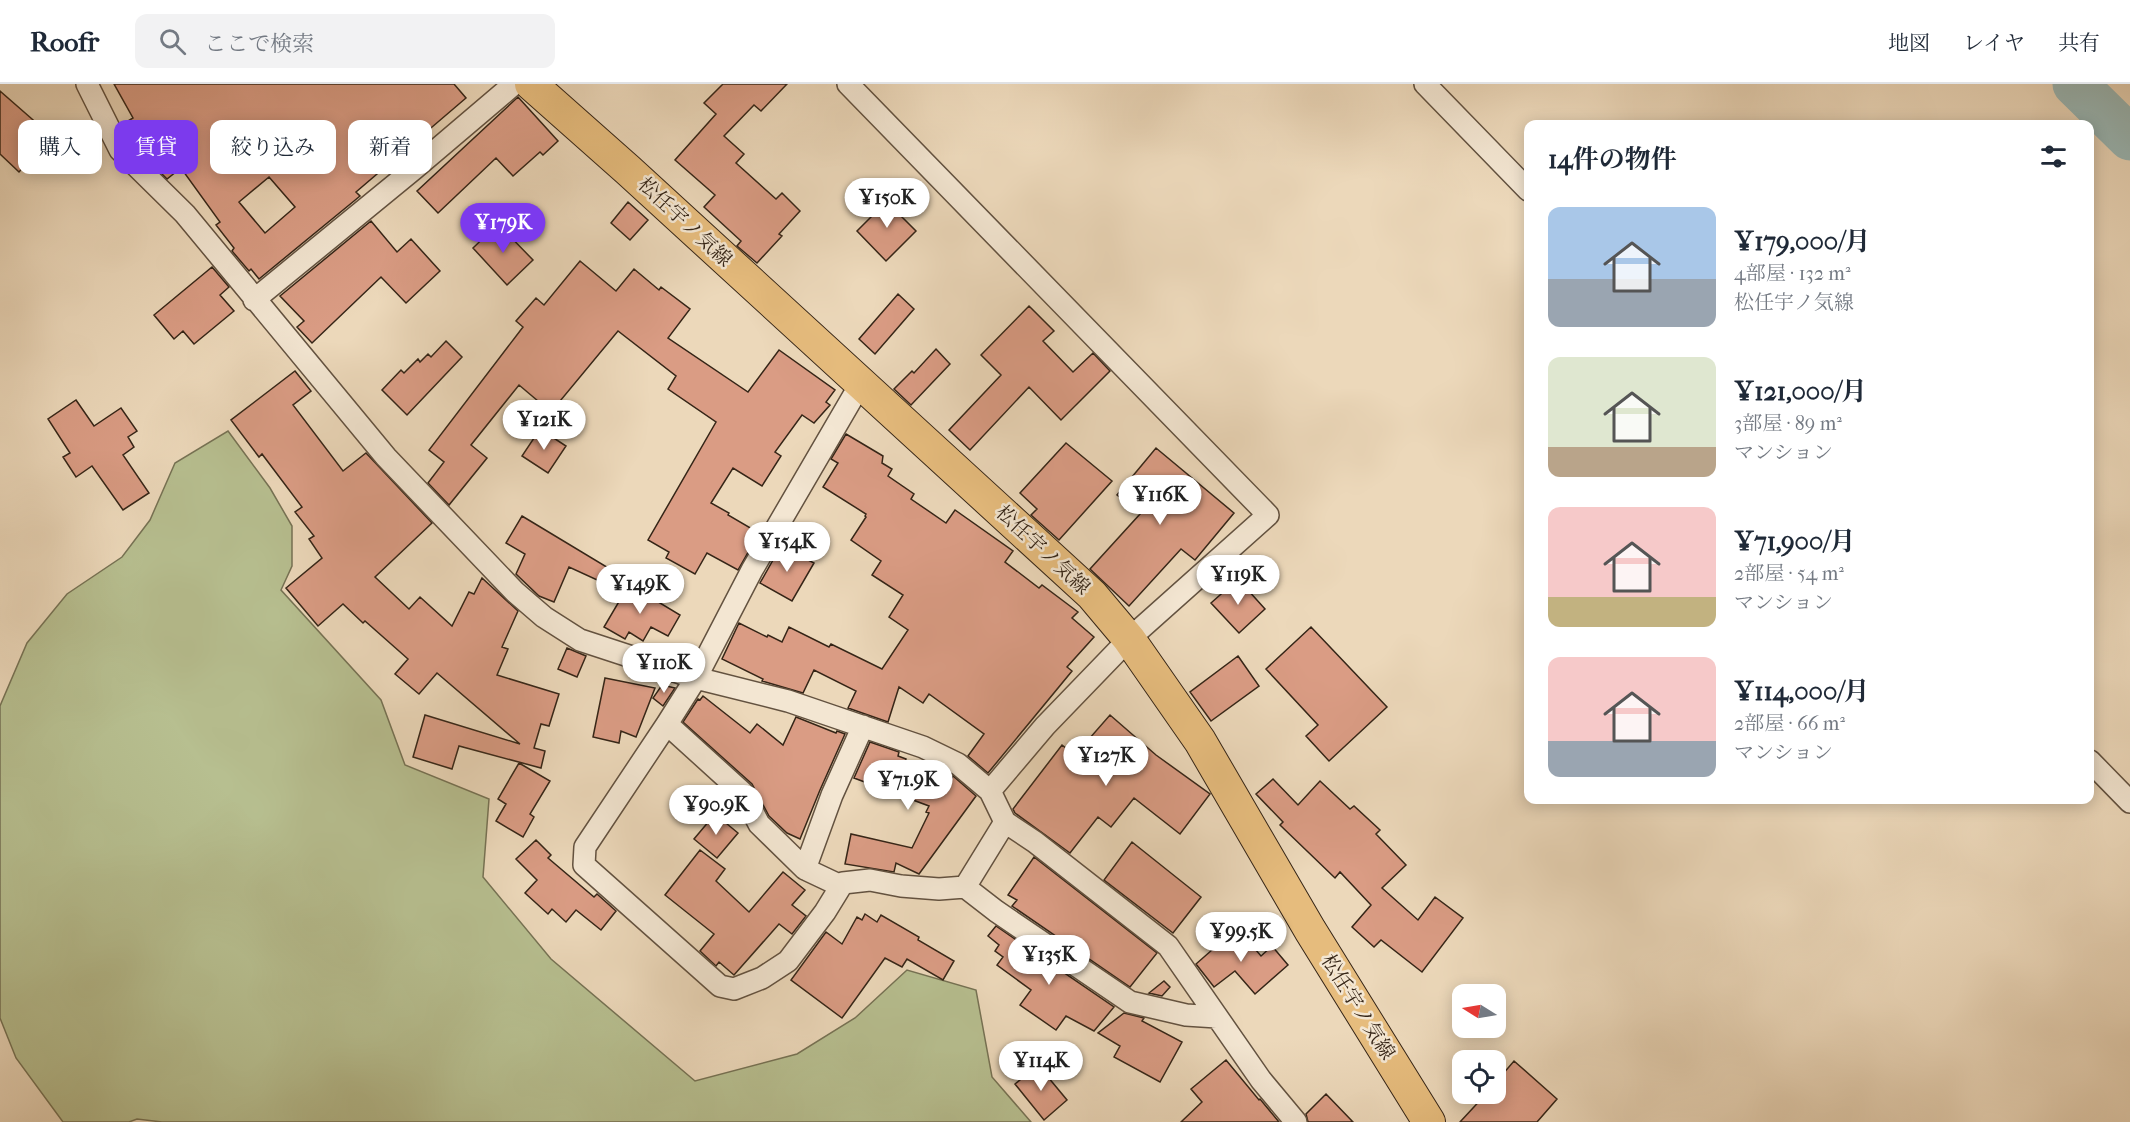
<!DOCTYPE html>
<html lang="ja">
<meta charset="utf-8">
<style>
body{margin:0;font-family:"IM FELL French Canon","Noto Serif JP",serif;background:#f2f2f3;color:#1f2937;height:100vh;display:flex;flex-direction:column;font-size:22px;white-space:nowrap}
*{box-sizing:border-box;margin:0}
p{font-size:20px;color:#747a83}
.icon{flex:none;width:33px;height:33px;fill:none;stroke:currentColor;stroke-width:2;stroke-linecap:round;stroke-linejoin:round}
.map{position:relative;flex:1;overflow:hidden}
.details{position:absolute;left:1524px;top:36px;width:570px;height:684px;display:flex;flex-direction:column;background:#fff;border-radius:12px;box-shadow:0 3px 15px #0003}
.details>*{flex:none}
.banner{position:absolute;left:18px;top:36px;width:570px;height:54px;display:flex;gap:12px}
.needle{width:39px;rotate:281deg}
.controls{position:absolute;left:1452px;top:900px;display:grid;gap:12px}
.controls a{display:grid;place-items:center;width:54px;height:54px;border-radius:12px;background:#fff;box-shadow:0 3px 15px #0003;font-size:30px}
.price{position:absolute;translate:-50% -51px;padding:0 14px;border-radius:21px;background:#fff;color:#222;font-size:20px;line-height:39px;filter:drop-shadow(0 2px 3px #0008)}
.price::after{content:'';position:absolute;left:50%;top:36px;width:18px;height:14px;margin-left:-9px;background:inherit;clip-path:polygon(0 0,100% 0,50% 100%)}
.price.selected{background:#7c3aed;color:#fff}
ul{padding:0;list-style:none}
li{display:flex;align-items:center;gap:18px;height:150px;padding:0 24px}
li span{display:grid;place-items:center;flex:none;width:168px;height:120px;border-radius:12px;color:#555}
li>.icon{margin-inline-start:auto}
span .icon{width:72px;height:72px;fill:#fffc;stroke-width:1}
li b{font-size:26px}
h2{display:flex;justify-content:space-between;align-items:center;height:72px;padding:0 24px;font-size:26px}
.chip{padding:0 21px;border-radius:12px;background:#fff;box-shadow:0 3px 15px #0003;font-size:21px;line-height:54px}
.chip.selected{background:#7c3aed;color:#fff}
header{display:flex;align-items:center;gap:36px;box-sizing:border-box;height:84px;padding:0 30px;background:#fff;border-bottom:2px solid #e0e1e3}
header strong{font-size:28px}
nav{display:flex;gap:33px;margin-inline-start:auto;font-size:21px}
.search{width:420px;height:54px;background:#f2f2f3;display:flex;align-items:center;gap:15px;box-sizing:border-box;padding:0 21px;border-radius:12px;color:#747a83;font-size:22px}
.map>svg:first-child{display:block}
.green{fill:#b7bf90;stroke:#767254;stroke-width:1.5}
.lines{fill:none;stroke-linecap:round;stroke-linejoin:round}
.river{stroke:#9ab8b6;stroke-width:45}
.building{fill:#da9c84;stroke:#352517;stroke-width:1.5;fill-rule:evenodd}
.minor-casing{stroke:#635240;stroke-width:24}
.primary-casing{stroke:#352517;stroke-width:34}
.minor{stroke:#f3e6d2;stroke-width:21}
.primary{stroke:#e6bc7d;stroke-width:32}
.labels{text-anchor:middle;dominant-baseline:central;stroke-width:5;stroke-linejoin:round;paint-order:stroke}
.street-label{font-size:20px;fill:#352517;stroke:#f3e6d2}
</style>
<header>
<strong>Roofr</strong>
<div class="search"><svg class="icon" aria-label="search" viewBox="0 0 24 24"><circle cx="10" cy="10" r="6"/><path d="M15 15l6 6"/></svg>ここで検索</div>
<nav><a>地図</a><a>レイヤ</a><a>共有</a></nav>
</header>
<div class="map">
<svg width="2130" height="1038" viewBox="0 0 2130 1038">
<rect width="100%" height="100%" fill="#ecd8ba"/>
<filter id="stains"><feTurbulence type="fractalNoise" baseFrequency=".00333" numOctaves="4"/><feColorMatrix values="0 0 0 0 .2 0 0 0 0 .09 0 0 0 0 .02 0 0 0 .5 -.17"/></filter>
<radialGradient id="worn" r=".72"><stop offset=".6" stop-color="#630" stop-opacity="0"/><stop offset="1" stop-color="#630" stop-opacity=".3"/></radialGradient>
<!-- green -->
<path class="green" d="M 228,347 L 270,404 L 292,442 L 292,482 L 281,506 L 381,616 L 405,681 L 489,715 L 483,793 L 551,875 L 695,997 L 797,970 L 855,934 L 907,886 L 976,906 L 992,993 L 1031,1038 L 162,1038 L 137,1035 L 129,1038 L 63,1038 L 16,974 L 0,934 L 0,622 L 27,559 L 67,510 L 122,473 L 150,436 L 175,379 Z"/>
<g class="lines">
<!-- river -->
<path class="river" d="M 2075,0 L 2130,54"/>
</g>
<!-- building -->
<path class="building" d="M 114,0 L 454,0 L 466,14 L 356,108 L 360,112 L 354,117 L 259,195 L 251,185 L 249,187 L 232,167 L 234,164 L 216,141 L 220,138 L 181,84 L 167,95 L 153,81 L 123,40 L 133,34 ZM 269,93 L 295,123 L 265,149 L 239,118 Z
M 723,0 L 787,0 L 761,27 L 754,21 L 724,52 L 744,70 L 736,79 L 776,115 L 782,109 L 800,127 L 779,150 L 782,152 L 757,179 L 737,162 L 741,157 L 704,123 L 715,111 L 675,76 L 716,30 L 704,19 Z
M 0,7 L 40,42 L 26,58 L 37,68 L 19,88 L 0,70 Z
M 518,13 L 558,57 L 543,71 L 540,68 L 513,92 L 496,74 L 438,129 L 417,107 Z
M 893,111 L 908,127 L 902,133 L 916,147 L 886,177 L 857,147 Z
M 628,118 L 648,136 L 630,156 L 611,139 Z
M 371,137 L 397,168 L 411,155 L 440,187 L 406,219 L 381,193 L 312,259 L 297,243 L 304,237 L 280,212 Z
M 498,140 L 533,176 L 507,201 L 473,164 Z
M 580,177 L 616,207 L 634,185 L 659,206 L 661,203 L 690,225 L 668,254 L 748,308 L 779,266 L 835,306 L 826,318 L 830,321 L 814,339 L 802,331 L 775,368 L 781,372 L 762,402 L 733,384 L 711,419 L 729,429 L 728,431 L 759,449 L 738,486 L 707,469 L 695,490 L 666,474 L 669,468 L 648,456 L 716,338 L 668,305 L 676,292 L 618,247 L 551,328 L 519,301 L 471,361 L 487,374 L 449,421 L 428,399 L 444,378 L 429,366 L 523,243 L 516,237 L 536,214 L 544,221 Z
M 212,183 L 229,203 L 220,211 L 234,227 L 194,260 L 183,247 L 174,255 L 154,231 Z
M 898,210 L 914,225 L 875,270 L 859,255 Z
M 1029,222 L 1054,247 L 1043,257 L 1073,288 L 1093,269 L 1110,287 L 1061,336 L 1029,303 L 970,366 L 949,346 L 1001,291 L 981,271 Z
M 446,257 L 462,273 L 407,331 L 382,306 L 401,286 L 404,289 L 418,275 L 420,278 L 428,270 L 431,273 Z
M 936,265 L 950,280 L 911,321 L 894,305 L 912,287 L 914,289 Z
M 295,287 L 311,307 L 293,321 L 343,387 L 366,369 L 432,439 L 375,493 L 409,525 L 420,513 L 452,542 L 469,508 L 474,510 L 482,494 L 518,527 L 502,563 L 508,565 L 497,591 L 559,610 L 549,642 L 541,640 L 534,664 L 545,667 L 541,684 L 459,662 L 452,685 L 413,673 L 425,631 L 520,660 L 437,589 L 419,610 L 395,590 L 408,575 L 365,537 L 363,539 L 343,520 L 318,542 L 286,504 L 322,474 L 309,455 L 314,452 L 295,428 L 302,423 L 262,370 L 259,373 L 231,336 Z
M 76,316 L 94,342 L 121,324 L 137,347 L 128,353 L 134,363 L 123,371 L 149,409 L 123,426 L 92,382 L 76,393 L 63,373 L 70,369 L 48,335 Z
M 540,345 L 566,362 L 548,389 L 522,372 Z
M 846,350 L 883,372 L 882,379 L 892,385 L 888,392 L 914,410 L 911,415 L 946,439 L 955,426 L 1013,467 L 1005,478 L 1039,504 L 1042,501 L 1078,528 L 1072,534 L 1094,553 L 1067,583 L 1072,587 L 988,689 L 968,672 L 984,650 L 929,610 L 923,619 L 899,603 L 888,638 L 848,624 L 856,607 L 814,586 L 803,609 L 762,597 L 763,595 L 722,575 L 739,539 L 767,553 L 768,551 L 782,558 L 789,543 L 829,563 L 831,560 L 882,585 L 908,546 L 889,533 L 903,511 L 872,491 L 881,477 L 851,456 L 866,433 L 865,432 L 866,430 L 823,403 L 838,379 L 831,375 Z
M 1066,359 L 1112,397 L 1059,456 L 1031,431 L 1037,425 L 1020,409 Z
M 1156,364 L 1234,429 L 1195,476 L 1181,465 L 1129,522 L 1090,485 L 1140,430 L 1117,411 Z
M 522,432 L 625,494 L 619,506 L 569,483 L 554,518 L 539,512 L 516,490 L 525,470 L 506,459 Z
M 781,462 L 814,479 L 792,517 L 760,499 Z
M 1238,495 L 1265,525 L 1239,549 L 1211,519 Z
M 631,497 L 652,510 L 650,513 L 680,531 L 668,552 L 651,543 L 643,557 L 629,548 L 625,555 L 604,543 Z
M 1311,543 L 1387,623 L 1329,677 L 1306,652 L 1318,641 L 1266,585 Z
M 567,564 L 586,572 L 577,593 L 558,585 Z
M 1238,572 L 1259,602 L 1211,637 L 1190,608 Z
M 605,594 L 655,604 L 636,653 L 621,647 L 619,659 L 593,653 Z
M 662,601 L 675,604 L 663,622 L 653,614 Z
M 703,612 L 750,649 L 757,640 L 783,661 L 796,633 L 836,649 L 837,647 L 845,650 L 820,706 L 800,755 L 787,749 L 769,732 L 752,700 L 683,638 L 698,615 L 700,616 Z
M 1110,631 L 1156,671 L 1210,710 L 1180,750 L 1134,714 L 1111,743 L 1098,733 L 1070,769 L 1015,729 L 1013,725 L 1062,661 L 1075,671 Z
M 870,658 L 899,668 L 898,672 L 906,675 L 904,681 L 949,698 L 953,692 L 976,712 L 919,790 L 896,779 L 894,788 L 845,780 L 851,750 L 912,764 L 929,729 L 926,728 L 929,722 L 854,694 Z
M 519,679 L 550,697 L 530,730 L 534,733 L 523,753 L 496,737 L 506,720 L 498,715 Z
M 1273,695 L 1298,721 L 1320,697 L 1350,725 L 1354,722 L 1380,746 L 1376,750 L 1406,781 L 1382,804 L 1418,836 L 1435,813 L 1463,834 L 1422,888 L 1381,856 L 1374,863 L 1352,843 L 1371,821 L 1340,788 L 1335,794 L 1280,741 L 1283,738 L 1256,710 Z
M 728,713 L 733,717 L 740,730 L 720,723 Z
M 715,730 L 738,749 L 717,774 L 694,755 Z
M 536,756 L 551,771 L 548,774 L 594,813 L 597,810 L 616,827 L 601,846 L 576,826 L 566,838 L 552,825 L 548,830 L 525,809 L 537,796 L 516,775 Z
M 1132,758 L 1201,813 L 1173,849 L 1104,796 Z
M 700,766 L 725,785 L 716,797 L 749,828 L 783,788 L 805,806 L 792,821 L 806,832 L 792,850 L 779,840 L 734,891 L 719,878 L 716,882 L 700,867 L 714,850 L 665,811 Z
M 1034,773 L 1157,869 L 1130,903 L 1012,822 L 1017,816 L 1008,811 Z
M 865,830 L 877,838 L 881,831 L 919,853 L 918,856 L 954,877 L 943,896 L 907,875 L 902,883 L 885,874 L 842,934 L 791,896 L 826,848 L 842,860 L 857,833 L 862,836 Z
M 996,842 L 1114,923 L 1094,947 L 1066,932 L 1056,946 L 1020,921 L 1031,906 L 997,881 L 1003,873 L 995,867 L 999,861 L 988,852 Z
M 1237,844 L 1261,872 L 1272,862 L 1288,881 L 1255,910 L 1235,887 L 1214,903 L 1196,880 Z
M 1164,897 L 1170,903 L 1162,912 L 1149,909 Z
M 1124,929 L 1144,934 L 1142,937 L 1182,958 L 1160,998 L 1114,973 L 1120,962 L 1098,949 Z
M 1226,976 L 1259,1016 L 1260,1015 L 1279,1038 L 1181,1038 L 1202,1018 L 1191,1005 Z
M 1514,977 L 1557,1015 L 1537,1038 L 1460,1038 L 1486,1010 L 1496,1010 L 1496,998 Z
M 1038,981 L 1067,1016 L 1044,1036 L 1015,1000 Z
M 1326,1010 L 1353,1038 L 1308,1038 L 1306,1030 Z"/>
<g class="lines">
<defs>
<path id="minor" d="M 87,0 L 120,66 L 185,130 L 386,373 L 515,508 L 544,533 L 580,556 L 696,594 L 788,617 L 923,663 L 958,680 L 990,707 L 1005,738 L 1035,758 L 1168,862 L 1261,996 L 1296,1038
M 848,0 L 1268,431 L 1129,555 L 1045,642 L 990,707
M 1425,0 L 1528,106
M 254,216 L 414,85 L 514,0
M 861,299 L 752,486 L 696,594 L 667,640 L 585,763 L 584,781 L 720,902 L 734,905 L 762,894 L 788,877 L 825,828 L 841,802 L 805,785 L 832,711 L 863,642
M 667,640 L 743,709 L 759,740 L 805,785
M 2090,677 L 2130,718
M 841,802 L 843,799 L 870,796 L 901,802 L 939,805 L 965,803 L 1005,738
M 965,803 L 996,827 L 1130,918 L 1186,931 L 1217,933"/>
<path id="primary" d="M 531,0 L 628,86 L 1092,511 L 1129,555 L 1200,657 L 1310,846 L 1429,1038"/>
</defs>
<!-- minor casing -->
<use href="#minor" class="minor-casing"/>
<!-- primary casing -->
<use href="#primary" class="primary-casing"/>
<!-- minor -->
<use href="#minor" class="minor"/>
<!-- primary -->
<use href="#primary" class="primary"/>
</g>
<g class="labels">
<!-- street labels -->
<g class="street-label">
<text transform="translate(685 138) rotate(43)">松任宇ノ気線</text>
<text transform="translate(1043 466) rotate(43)">松任宇ノ気線</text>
<text transform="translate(1358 923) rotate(58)">松任宇ノ気線</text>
</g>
</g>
<rect width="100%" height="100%" filter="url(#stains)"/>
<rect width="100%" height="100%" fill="url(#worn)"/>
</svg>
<div class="controls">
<a><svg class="needle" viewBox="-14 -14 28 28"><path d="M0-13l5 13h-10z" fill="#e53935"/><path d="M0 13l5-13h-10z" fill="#747a83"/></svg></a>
<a><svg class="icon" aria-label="locate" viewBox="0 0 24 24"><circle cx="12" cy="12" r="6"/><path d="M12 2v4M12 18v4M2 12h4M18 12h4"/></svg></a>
</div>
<b class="price" style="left:887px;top:145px">¥150K</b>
<b class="price selected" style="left:503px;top:170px">¥179K</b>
<b class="price" style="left:544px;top:367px">¥121K</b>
<b class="price" style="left:1160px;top:442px">¥116K</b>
<b class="price" style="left:787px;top:489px">¥154K</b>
<b class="price" style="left:1238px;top:522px">¥119K</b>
<b class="price" style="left:640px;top:531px">¥149K</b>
<b class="price" style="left:664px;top:610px">¥110K</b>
<b class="price" style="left:1106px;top:703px">¥127K</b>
<b class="price" style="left:908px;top:727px">¥71.9K</b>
<b class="price" style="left:716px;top:752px">¥90.9K</b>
<b class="price" style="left:1241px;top:879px">¥99.5K</b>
<b class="price" style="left:1049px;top:902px">¥135K</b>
<b class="price" style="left:1041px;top:1008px">¥114K</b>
<div class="banner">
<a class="chip">購入</a>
<a class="chip selected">賃貸</a>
<a class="chip">絞り込み</a>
<a class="chip">新着</a>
</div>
<section class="details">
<h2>14件の物件<svg class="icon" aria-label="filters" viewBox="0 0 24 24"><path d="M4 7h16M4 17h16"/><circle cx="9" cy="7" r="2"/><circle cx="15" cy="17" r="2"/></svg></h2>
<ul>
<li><span style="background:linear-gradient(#a9c7e8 60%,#9aa5b1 0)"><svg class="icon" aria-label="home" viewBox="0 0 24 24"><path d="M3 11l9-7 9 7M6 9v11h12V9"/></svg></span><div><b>¥179,000/月</b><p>4部屋 · 132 m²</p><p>松任宇ノ気線</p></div></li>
<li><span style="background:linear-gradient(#dfe7d0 75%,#b9a48a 0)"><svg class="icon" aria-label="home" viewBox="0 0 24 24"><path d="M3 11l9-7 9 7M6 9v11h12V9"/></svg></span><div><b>¥121,000/月</b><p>3部屋 · 89 m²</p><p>マンション</p></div></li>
<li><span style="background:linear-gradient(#f6c9c9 75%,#c2b280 0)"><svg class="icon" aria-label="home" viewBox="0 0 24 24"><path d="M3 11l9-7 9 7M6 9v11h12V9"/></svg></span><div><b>¥71,900/月</b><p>2部屋 · 54 m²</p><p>マンション</p></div></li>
<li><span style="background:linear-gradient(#f6c9c9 70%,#9aa5b1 0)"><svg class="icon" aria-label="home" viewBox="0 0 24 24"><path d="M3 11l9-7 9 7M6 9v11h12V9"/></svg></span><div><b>¥114,000/月</b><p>2部屋 · 66 m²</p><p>マンション</p></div></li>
</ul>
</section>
</div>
